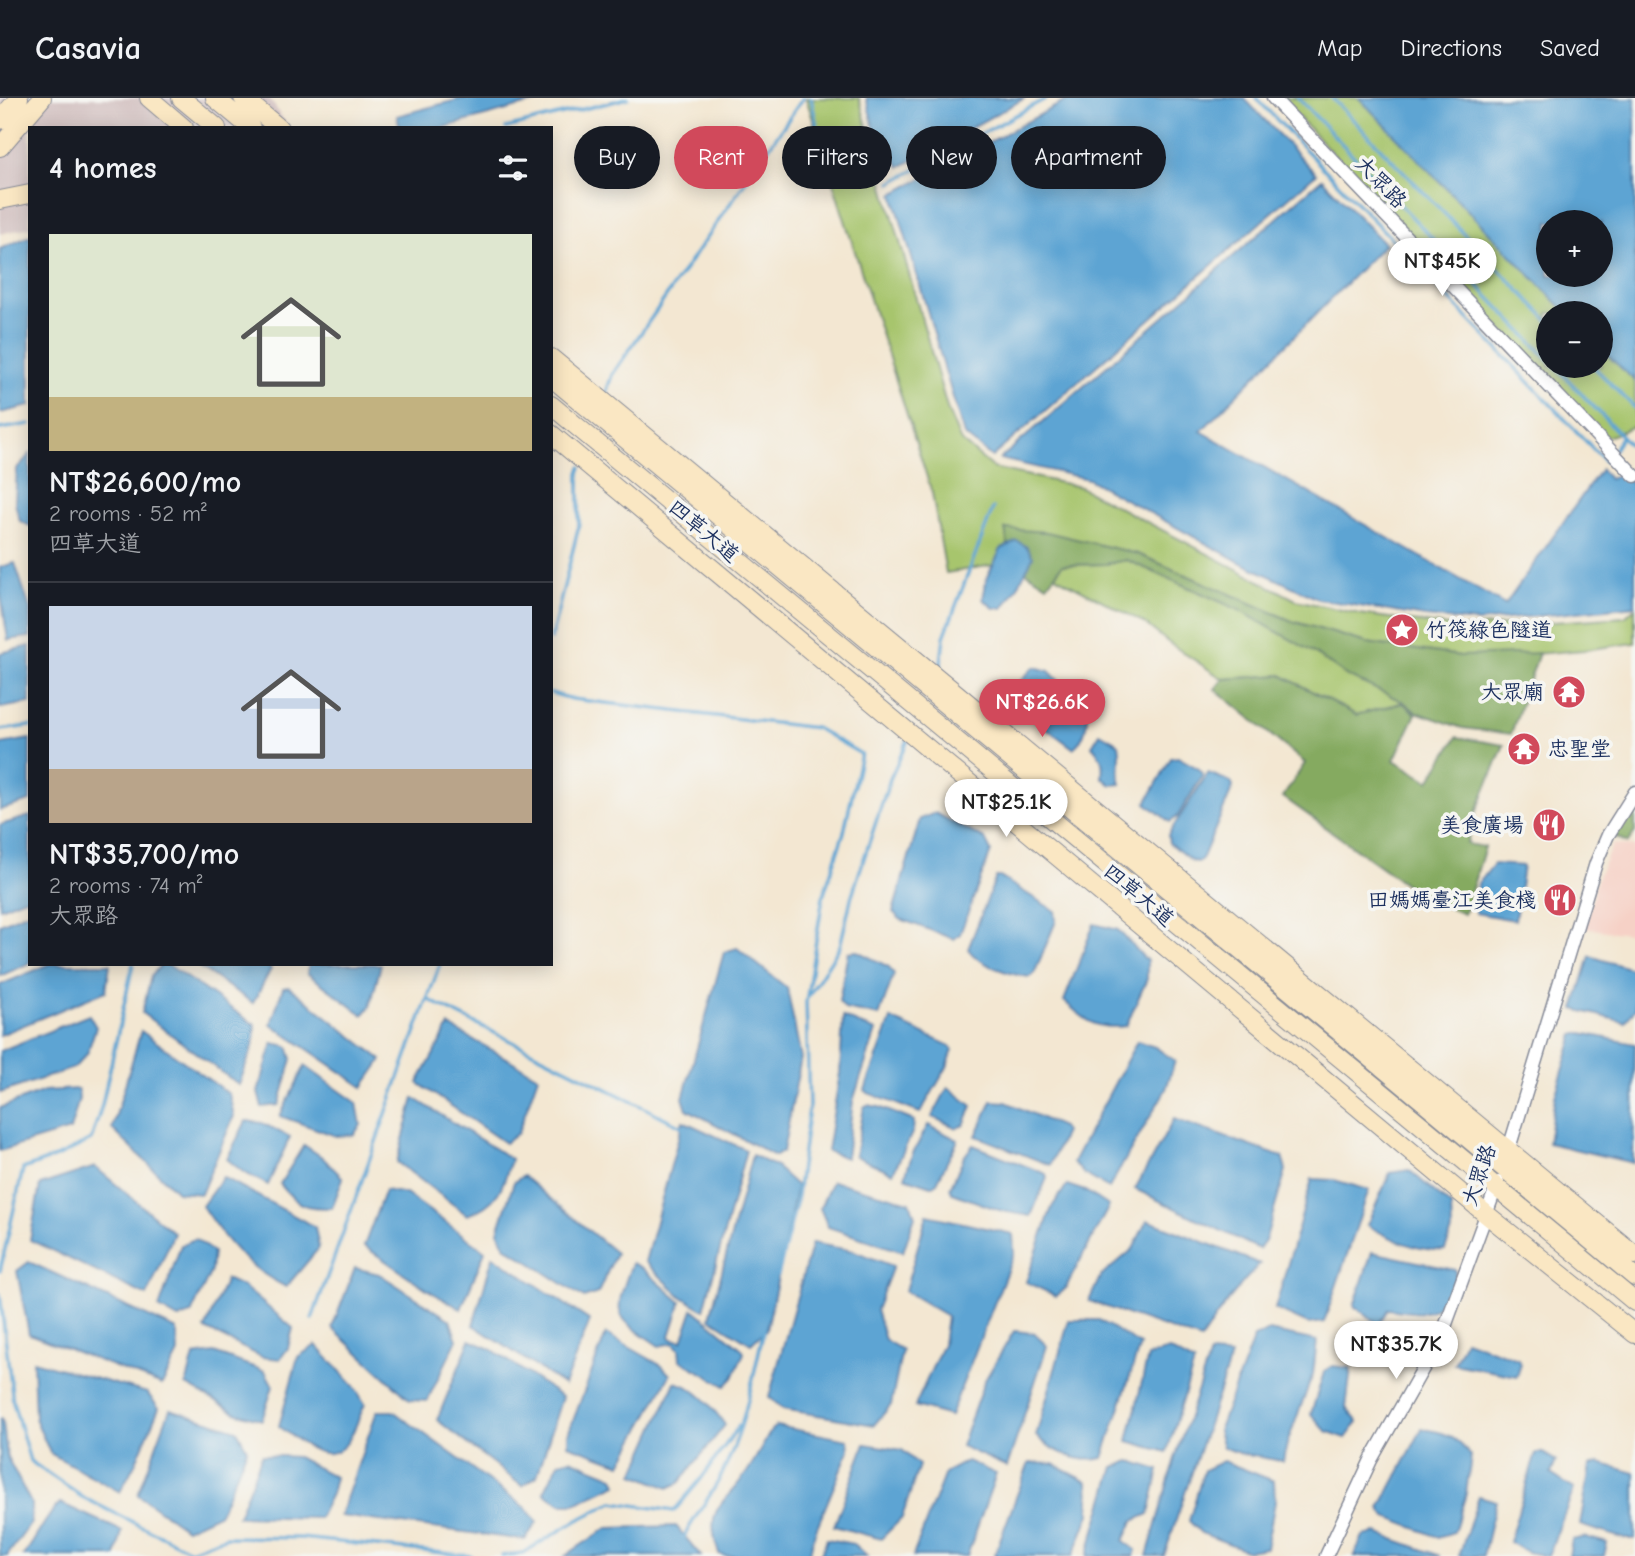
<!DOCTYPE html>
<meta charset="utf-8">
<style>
body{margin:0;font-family:"Comic Neue","LXGW WenKai TC",sans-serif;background:#20242c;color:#f1f3f6;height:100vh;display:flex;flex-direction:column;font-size:26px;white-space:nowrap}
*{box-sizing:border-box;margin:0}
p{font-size:23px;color:#9ea1a6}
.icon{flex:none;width:38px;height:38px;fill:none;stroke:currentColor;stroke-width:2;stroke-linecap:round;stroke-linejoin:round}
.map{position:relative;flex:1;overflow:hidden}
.side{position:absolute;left:28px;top:28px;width:525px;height:840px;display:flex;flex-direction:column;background:#171b24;border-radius:0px;box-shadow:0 4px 18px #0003}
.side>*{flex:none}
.guide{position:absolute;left:574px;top:28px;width:665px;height:63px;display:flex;gap:14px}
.controls{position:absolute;left:1536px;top:112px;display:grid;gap:14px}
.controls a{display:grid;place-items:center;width:77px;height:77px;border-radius:50%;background:#171b24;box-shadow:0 4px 18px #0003;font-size:35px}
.price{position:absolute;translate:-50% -60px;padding:0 16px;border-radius:24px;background:#fff;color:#222;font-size:23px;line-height:46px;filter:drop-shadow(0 2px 4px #0008)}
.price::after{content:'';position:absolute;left:50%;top:42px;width:21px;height:16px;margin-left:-10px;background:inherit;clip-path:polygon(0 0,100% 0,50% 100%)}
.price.selected{background:#d1495b;color:#fff}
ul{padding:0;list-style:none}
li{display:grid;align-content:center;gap:14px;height:371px;padding:0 21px}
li+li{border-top:2px solid #363941}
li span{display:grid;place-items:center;height:217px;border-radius:0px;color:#555}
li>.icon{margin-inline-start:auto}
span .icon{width:126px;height:126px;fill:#fffc;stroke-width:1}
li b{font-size:30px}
h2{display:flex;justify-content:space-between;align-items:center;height:84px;padding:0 21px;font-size:30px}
.tag{padding:0 24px;border-radius:32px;background:#171b24;box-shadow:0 4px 18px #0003;font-size:24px;line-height:63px}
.tag.selected{background:#d1495b;color:#fff}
header{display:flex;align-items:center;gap:42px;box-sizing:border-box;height:98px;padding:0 35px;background:#171b24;border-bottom:2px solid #363941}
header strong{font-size:33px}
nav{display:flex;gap:38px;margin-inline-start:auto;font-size:24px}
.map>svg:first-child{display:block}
.built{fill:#f6d1c6}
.industrial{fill:#d1bfbf}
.green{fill:#a7c56d;stroke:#617a66;stroke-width:2}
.forest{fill:#85aa60;stroke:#506c5f;stroke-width:2}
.water{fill:#5da4d3;stroke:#3c6a98;stroke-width:2;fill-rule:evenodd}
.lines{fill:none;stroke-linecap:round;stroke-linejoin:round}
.stream{stroke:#5da4d3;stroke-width:3.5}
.street-casing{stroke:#878b98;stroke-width:15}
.secondary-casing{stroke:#878b98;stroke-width:20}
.street{stroke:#fff;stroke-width:12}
.secondary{stroke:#fae7c3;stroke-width:18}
.labels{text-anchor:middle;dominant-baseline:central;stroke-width:7;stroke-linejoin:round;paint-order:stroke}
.street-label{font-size:21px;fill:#1b2f5e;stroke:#f6f6f2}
.poi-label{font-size:21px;fill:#1b2f5e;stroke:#f6f6f2;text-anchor:end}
</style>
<header>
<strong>Casavia</strong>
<nav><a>Map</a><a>Directions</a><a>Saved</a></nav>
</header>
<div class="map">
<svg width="1635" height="1458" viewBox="0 0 1635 1458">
<rect width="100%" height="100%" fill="#f6f6f2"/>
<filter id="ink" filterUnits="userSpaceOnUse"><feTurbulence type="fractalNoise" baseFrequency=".0143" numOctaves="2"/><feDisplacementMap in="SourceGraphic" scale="14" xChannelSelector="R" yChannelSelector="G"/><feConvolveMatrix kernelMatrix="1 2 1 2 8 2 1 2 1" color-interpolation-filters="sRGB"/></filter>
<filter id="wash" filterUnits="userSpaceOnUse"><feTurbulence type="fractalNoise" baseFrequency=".00686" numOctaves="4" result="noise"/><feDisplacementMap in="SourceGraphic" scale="28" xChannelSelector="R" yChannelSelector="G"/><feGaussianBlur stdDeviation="1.57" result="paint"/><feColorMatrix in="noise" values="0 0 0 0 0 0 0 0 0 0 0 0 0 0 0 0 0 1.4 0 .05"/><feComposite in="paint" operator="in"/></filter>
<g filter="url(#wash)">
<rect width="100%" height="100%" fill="#f3e7d2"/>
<!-- built -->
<path class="built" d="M 1613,746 L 1635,749 L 1635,837 L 1585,830 L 1598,778 Z"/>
<!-- industrial -->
<path class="industrial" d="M 0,0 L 269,0 L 289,30 L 30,30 L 30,129 L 0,136 Z"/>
<!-- green -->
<path class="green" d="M 806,0 L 859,0 L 948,313 L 960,342 L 993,370 L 1080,389 L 1296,502 L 1360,516 L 1463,530 L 1625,519 L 1635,510 L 1635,545 L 1584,552 L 1494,559 L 1461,558 L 1367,545 L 1292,523 L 1138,456 L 1005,431 L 1011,464 L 946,475 L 932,395 Z
M 1280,0 L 1359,0 L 1567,215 L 1549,215 L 1549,268 L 1601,268 L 1601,251 L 1635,283 L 1635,328 C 1623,331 1616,338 1604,339 Z
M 1127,462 L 1237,511 L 1311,553 L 1347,578 L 1404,604 L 1356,617 L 1281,577 L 1223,581 L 1169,545 L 1143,524 L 1055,478 L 1062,467 L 1106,466 Z"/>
<!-- forest -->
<path class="forest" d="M 1005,431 L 1047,434 L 1138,456 L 1292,523 L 1367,545 L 1461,558 L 1539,555 L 1511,636 L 1462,630 L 1416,614 L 1404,604 L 1347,578 L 1311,553 L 1237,511 L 1127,462 L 1106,466 L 1062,467 L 1047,487 L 1011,464 Z
M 1281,577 L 1356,617 L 1403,605 L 1416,616 L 1394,662 L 1429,683 L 1457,639 L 1504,647 L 1472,724 L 1467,746 L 1485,749 L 1464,816 L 1425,800 L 1283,699 L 1305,665 L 1215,591 L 1223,581 Z
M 1635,706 L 1635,734 L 1628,745 L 1614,738 Z"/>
<!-- water -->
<path class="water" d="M 464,0 L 551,0 L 442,30 L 400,30 L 397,18 Z
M 866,0 L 1025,0 L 900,69 L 894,59 L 888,56 L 882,60 Z
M 1071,0 L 1244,0 L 1316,76 L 992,359 L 964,337 L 893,96 Z
M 1359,0 L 1635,0 L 1635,283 L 1601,251 L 1601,215 L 1567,215 ZM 1601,124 L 1601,177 L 1549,177 L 1549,124 Z
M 1322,81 L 1385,146 L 1201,333 L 1505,507 L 1601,371 L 1609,381 L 1623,376 L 1635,389 L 1635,508 L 1478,524 L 1425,519 L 1318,501 L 1240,464 L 1088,381 L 1000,361 Z
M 30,138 L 30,308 L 0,315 L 0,151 Z
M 30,356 L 30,428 L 20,423 L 15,405 L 17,371 Z
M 1017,443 L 1027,449 L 1033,459 L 1017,490 L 1003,510 L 994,510 L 983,501 L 987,479 L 1001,451 Z
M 15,465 L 30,511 L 30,539 L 8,542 L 0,492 L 0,469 Z
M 30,548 L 30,605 L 0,610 L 0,555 Z
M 1034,569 L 1049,573 L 1087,611 C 1088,626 1085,641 1073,650 L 1015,607 L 1012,598 L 1022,581 Z
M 1100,635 L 1119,646 C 1122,660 1117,672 1121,686 L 1111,687 L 1102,679 C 1104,664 1102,659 1092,648 Z
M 30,641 L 30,703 L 0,712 L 0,646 Z
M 1178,659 L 1199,671 L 1203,677 L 1177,719 L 1170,724 L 1146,705 L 1171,660 Z
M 1208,675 L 1231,684 L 1233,689 L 1203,759 L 1199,764 L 1192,763 L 1169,745 L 1168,737 Z
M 935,715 L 985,741 L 991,753 L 960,836 L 954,841 L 900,821 L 893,814 L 920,721 Z
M 30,718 L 30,798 L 0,810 L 0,727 Z
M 1494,766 L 1523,768 L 1515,822 L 1475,815 L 1478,786 Z
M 996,779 L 1000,779 L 1055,813 L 1056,823 L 1034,876 L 1030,879 C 1011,877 979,867 968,851 Z
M 30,813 L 30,865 L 0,878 L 0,826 Z
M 1094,826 L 1118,832 L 1147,863 L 1147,881 L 1126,928 C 1094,932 1087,923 1064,903 Z
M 737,850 L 787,890 L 801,960 L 783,1053 L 775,1058 L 687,1011 L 683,1000 L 724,854 Z
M 857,853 L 889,869 L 894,876 L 879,918 L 845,911 L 839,903 L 848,854 Z
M 1590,858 L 1635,872 L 1635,911 L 1625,924 L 1574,911 Z
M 50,866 L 110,866 L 106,893 L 0,937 L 0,887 Z
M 162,866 L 167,866 L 255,927 L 254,945 L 239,987 L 142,915 L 151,878 Z
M 195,866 L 265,866 L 271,871 L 253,905 Z
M 309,866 L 381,866 L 370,909 L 363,917 L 307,875 Z
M 289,889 L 382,962 L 363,989 L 271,926 L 283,890 Z
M 89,917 L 96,929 L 87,956 L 74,970 L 0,995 L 0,953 Z
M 843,919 L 876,933 L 853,1003 L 846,1060 L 827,1053 L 840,975 Z
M 891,921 L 950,948 L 953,952 L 947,969 L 920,1015 L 868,995 L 865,992 Z
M 449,928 L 538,978 L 518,1035 L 505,1045 L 418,985 Z
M 141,933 L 229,996 L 234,1018 L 201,1096 L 177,1094 L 112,1031 Z
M 1582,935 L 1635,946 L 1633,1065 L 1548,1045 L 1555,999 L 1574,937 Z
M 1137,943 L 1155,949 L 1175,963 L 1166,991 L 1109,1090 L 1084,1076 L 1073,1064 Z
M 273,945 L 288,948 L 292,961 L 279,1007 L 262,1009 L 258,994 Z
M 305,968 L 357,1005 L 361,1027 L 353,1037 L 336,1038 L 280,1018 Z
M 948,989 L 972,1008 L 964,1027 L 957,1030 L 932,1019 Z
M 78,991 L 79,1001 L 70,1032 L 0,1053 L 0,1010 L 44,993 Z
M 414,1000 L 511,1061 C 503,1090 498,1106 467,1117 L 397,1064 Z
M 992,1003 L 1006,1004 L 1062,1029 L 1065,1034 L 1050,1067 L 976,1038 Z
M 867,1007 L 879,1009 L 914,1023 L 913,1033 L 893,1075 L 855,1058 L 864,1009 Z
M 1174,1021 L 1282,1059 L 1286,1072 L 1265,1143 L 1259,1151 L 1135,1091 Z
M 246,1023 L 262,1025 L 290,1039 L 268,1087 L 243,1074 L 227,1061 Z
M 683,1023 L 746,1052 L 704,1212 L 682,1199 L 645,1164 Z
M 928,1027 L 958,1042 L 937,1084 L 931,1088 L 905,1079 L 912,1057 Z
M 304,1047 L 322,1059 L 343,1080 L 332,1110 C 303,1110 298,1108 280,1086 Z
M 973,1047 L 1046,1076 L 1047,1080 L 1031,1118 L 1002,1113 L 952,1095 L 950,1090 L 964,1059 Z
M 752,1057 L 775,1068 L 797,1088 L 767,1231 L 751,1246 L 710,1220 Z
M 95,1069 L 174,1135 L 147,1198 L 30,1142 L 40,1087 Z
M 1409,1072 L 1451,1108 L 1452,1133 L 1445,1152 C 1417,1154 1390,1141 1367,1127 L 1390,1075 Z
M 523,1078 L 616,1155 L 598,1195 L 584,1200 L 505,1148 L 498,1133 L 514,1084 Z
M 223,1079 L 315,1129 L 319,1150 L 286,1189 C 247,1170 226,1144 202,1108 Z
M 1312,1081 L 1334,1082 L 1369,1092 L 1324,1224 L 1308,1226 L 1275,1211 Z
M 832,1083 L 910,1104 L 915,1118 L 903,1154 L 828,1129 L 820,1110 Z
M 1067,1087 L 1085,1093 L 1109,1108 L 1065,1191 L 1056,1198 L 1026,1184 L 1052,1109 Z
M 385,1092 L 406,1096 L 485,1153 L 461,1211 L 428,1192 L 364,1148 Z
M 927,1117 L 1013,1136 L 1014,1155 L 950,1318 L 915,1308 L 943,1246 L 947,1218 L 905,1193 Z
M 1147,1122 L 1260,1166 C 1236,1190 1218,1214 1201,1242 L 1089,1203 L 1100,1179 L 1133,1151 Z
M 195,1141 L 213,1154 L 211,1173 L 191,1216 L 178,1221 L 159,1210 L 181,1147 Z
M 812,1145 L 854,1153 L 893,1168 L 876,1212 L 885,1242 L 902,1252 L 891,1307 L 874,1327 L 783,1311 L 769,1299 Z
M 1372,1154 L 1455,1172 L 1457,1189 C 1433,1220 1424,1216 1388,1211 L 1379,1226 L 1354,1208 Z
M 493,1158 L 590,1223 L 564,1287 L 473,1227 Z
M 29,1164 L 177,1232 L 178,1255 L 162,1287 L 29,1236 L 17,1173 Z
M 632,1165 L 642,1170 L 681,1204 L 670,1238 L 672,1241 L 682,1243 L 693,1211 L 742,1251 L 744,1255 L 733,1280 L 725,1288 L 680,1262 L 679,1251 L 673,1245 L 659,1248 C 611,1215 613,1220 632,1165 Z
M 355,1170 L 379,1176 L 450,1222 L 457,1242 L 427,1303 L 410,1302 L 332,1230 Z
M 226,1181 L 244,1189 L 293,1230 L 288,1250 L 280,1261 L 262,1259 L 205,1231 Z
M 1069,1222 L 1099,1222 L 1140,1247 L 1103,1360 C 1079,1366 1054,1354 1036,1338 Z
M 1014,1233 L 1034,1235 L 1047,1248 L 1007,1369 L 961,1348 L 984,1284 Z
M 1269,1233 L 1317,1243 L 1313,1276 L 1287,1346 L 1283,1363 L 1241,1356 L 1223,1349 L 1218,1333 L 1254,1239 Z
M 606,1236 L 662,1268 L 670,1277 L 621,1366 L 568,1347 L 568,1336 Z
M 470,1242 L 491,1251 L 562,1299 L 537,1378 L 522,1388 L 437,1322 Z
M 1465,1242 L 1518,1261 L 1521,1266 L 1517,1278 L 1454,1266 Z
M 316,1247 L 354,1288 L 365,1306 C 359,1318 354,1336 346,1346 C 326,1370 296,1341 279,1328 L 298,1259 Z
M 1169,1252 L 1194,1265 L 1167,1354 L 1128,1343 L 1148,1258 Z
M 214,1255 L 265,1273 L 273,1288 L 262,1322 L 235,1314 L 186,1287 L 194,1258 Z
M 1210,1256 L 1231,1258 L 1164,1458 L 1147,1458 L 1175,1360 Z
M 33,1263 L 147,1295 L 159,1310 L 136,1364 L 120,1394 L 50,1355 L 35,1320 Z
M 1332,1268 L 1351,1270 L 1346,1310 L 1358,1324 L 1346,1340 L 1326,1333 L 1311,1316 L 1324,1274 Z
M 675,1284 C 698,1290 712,1308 725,1327 L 679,1385 L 668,1390 L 634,1376 Z
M 170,1311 L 237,1332 L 247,1351 L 220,1415 L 186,1431 L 138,1397 Z
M 377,1313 L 393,1313 L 526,1410 L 537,1424 L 525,1442 L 340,1418 Z
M 0,1319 L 3,1325 L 7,1359 L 31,1405 L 31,1425 L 7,1458 L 0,1458 Z
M 777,1328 L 848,1342 L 849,1352 L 815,1434 L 809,1458 L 726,1458 L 719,1456 C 703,1409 723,1409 747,1374 C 756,1361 764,1345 772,1331 Z
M 1422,1331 C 1446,1334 1456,1339 1471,1358 L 1466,1396 L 1454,1434 L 1438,1439 L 1386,1419 L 1380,1410 Z
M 865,1346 L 902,1352 L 919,1367 L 902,1420 L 881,1441 L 834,1428 Z
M 1536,1355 L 1543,1355 L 1556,1363 L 1551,1376 L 1574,1391 L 1548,1458 L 1527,1454 L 1509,1444 Z
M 262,1357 L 297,1359 L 335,1379 L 331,1396 L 319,1420 L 238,1418 Z
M 570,1361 L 614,1379 L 617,1386 L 575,1406 L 561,1406 L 544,1394 L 559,1364 Z
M 967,1363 L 996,1376 L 967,1458 L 913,1458 L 945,1375 Z
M 1130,1363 L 1159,1372 L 1149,1416 L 1133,1423 L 1124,1443 L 1136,1452 L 1134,1458 L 1087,1458 L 1114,1369 Z
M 1223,1363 L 1274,1383 L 1275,1404 L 1266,1450 L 1248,1453 L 1201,1435 L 1189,1423 L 1204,1372 Z
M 1029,1365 L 1053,1366 L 1088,1384 L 1090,1416 L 1073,1458 L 994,1458 Z
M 1599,1365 L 1635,1375 L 1635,1441 L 1625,1441 L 1580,1427 L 1590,1368 Z
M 1479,1398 L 1496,1403 L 1483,1458 L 1459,1458 Z
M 60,1405 L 122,1433 L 116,1458 L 23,1458 C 37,1441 44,1420 60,1405 Z
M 676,1428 L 701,1458 L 565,1458 L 607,1430 Z
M 1376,1435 L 1441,1458 L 1354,1458 L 1363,1438 Z
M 1585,1439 L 1607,1445 L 1604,1458 L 1569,1458 L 1572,1442 Z
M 827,1441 L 853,1446 L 867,1458 L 820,1458 Z"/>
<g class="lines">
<!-- stream -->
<path class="stream" d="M 811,0 L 823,56
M 1256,0 L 1605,363 L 1609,357
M 1298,0 L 1549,262
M 1332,0 L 1549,223
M 506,30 L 628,0
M 891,85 L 1047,0
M 1555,268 L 1635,352
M 1593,268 L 1635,310
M 606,295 L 612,277 L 803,0
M 0,331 L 30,326
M 1614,351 L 1622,338
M 551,541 L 579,427 L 579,375 L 581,369
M 940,574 L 944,539 L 993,410
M 551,595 L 572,601 L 816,630 L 861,656 L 844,734 L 823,799 L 807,898
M 0,632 L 30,628
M 427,901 L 685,1030
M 0,1173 L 23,1071 L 61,1057 L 91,1042 L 102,1007 L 133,866
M 778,1177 L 796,1105 L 809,1009 L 806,902 L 840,848 L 852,797 L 890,681 L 908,642
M 0,1196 L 13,1304 L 30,1363 L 82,1399 L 190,1452 L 226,1439 L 301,1440 L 471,1458
M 312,1221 L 440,866
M 683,1441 C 694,1418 711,1399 722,1376 C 745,1331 752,1281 764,1232
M 502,1458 L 523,1455 L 576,1423 L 613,1404 L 674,1413 L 701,1381 L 739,1328"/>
</g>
</g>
<g filter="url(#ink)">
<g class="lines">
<defs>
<path id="street" d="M 1273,0 L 1635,378
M 1507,1057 L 1596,765 L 1608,737 L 1635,694
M 1326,1458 L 1371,1362 L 1442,1237 L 1498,1084"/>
<path id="secondary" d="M 149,0 L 184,30
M 181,0 L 217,30
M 215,0 L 251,30
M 243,0 L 279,30
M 0,22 L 19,0
M 0,49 L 42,0
M 0,102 L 30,96
M 551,260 L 1635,1157
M 551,279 L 1635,1179
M 551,307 L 1635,1204
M 551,336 L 1486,1116 L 1635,1236"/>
</defs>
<!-- street casing -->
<use href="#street" class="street-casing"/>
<!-- secondary casing -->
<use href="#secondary" class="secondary-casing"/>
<!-- street -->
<use href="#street" class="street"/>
<!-- secondary -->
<use href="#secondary" class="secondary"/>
</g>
</g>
<!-- icons -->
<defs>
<symbol id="sight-disc" viewBox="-11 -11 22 22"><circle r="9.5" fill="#d1495b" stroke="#f6f6f2"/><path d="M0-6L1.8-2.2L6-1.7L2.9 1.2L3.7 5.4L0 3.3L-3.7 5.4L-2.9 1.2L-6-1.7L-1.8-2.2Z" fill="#fff"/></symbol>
<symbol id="temple-disc" viewBox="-11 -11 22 22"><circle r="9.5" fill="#d1495b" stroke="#f6f6f2"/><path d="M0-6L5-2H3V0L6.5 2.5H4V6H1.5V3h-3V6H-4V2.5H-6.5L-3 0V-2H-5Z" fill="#fff"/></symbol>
<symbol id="restaurant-disc" viewBox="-11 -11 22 22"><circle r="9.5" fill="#d1495b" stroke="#f6f6f2"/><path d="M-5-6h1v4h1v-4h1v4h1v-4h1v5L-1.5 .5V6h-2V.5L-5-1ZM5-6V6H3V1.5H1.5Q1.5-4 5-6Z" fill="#fff"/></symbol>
</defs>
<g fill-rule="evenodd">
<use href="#sight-disc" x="1383" y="513" width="38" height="38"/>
<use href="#temple-disc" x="1550" y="575" width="38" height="38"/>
<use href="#temple-disc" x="1505" y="632" width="38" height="38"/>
<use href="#restaurant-disc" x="1530" y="708" width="38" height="38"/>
<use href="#restaurant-disc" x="1541" y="783" width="38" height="38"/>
</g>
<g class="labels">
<!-- street labels -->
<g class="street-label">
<text transform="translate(1381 84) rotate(46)">大眾路</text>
<text transform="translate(704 433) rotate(40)">四草大道</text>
<text transform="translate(1139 797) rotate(40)">四草大道</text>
<text transform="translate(1479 1077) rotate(-71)">大眾路</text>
</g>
<!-- poi labels -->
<g class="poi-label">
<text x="1426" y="532" text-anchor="start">竹筏綠色隧道</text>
<text x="1544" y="594">大眾廟</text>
<text x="1548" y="651" text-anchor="start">忠聖堂</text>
<text x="1524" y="727">美食廣場</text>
<text x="1536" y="802">田媽媽臺江美食棧</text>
</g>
</g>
</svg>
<div class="controls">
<a>+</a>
<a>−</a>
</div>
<b class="price" style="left:1442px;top:200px">NT$45K</b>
<b class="price selected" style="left:1042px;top:641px">NT$26.6K</b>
<b class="price" style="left:1006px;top:741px">NT$25.1K</b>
<b class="price" style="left:1396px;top:1283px">NT$35.7K</b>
<div class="guide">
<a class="tag">Buy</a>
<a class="tag selected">Rent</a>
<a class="tag">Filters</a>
<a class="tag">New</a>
<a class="tag">Apartment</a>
</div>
<section class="side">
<h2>4 homes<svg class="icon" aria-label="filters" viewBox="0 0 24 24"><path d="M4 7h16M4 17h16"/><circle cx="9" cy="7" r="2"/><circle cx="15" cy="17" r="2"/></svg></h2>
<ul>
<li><span style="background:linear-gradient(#dfe7d0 75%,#c2b280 0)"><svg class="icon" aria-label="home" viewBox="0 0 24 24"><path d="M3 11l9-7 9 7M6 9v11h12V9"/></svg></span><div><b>NT$26,600/mo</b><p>2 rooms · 52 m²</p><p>四草大道</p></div></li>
<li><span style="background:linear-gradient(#c9d6e8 75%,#b9a48a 0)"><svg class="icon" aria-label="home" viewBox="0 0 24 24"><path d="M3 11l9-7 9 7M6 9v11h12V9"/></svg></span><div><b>NT$35,700/mo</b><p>2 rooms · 74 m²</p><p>大眾路</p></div></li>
</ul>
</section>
</div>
